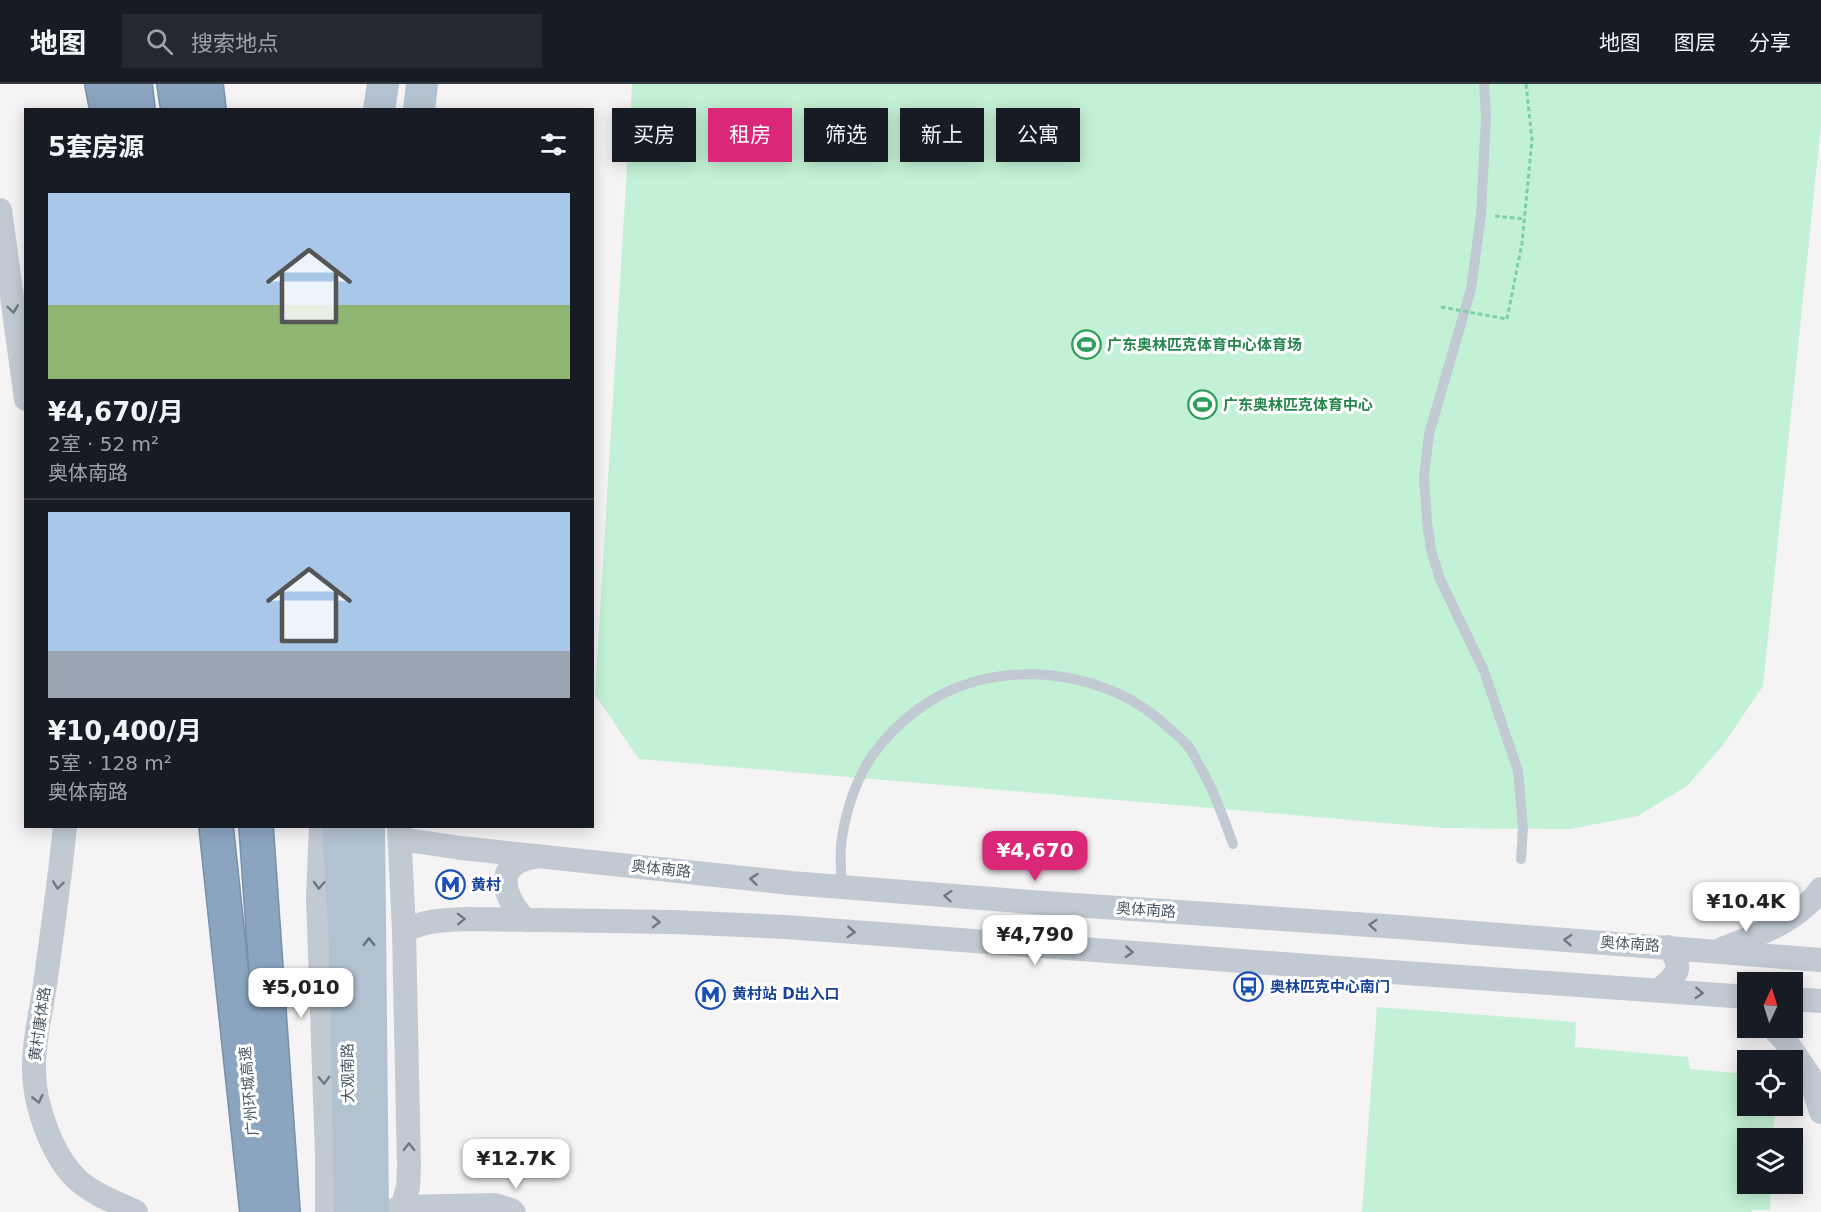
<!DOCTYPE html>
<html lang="zh">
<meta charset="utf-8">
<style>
body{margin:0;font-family:"DejaVu Sans","Noto Sans SC",sans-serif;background:#242831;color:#f1f3f6;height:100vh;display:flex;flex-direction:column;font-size:22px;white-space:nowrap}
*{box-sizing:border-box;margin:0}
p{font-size:20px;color:#9ea1a6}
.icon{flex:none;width:33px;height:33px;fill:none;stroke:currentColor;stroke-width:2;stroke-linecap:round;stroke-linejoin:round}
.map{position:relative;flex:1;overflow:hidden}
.drawer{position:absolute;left:24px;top:24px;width:570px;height:720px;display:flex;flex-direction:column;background:#171b24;border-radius:0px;box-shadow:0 3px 15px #0003}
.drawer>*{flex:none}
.guide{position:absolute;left:612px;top:24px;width:570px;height:54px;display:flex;gap:12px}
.needle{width:39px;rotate:4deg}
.buttons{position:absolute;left:1737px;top:888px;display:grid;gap:12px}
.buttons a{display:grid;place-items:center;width:66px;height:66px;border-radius:0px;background:#171b24;box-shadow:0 3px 15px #0003;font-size:30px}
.price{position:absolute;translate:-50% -51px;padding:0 14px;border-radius:12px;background:#fff;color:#222;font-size:20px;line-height:39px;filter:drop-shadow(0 2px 3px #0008)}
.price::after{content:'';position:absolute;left:50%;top:36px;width:18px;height:14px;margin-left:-9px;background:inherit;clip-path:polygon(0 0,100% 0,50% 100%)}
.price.on{background:#db2777;color:#fff}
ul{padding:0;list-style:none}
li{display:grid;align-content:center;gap:12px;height:318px;padding:0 24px}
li+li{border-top:2px solid #363941}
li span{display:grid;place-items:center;height:186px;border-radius:0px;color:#555}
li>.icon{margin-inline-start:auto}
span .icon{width:108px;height:108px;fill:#fffc;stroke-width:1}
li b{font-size:26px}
h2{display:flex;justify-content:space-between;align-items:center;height:72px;padding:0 24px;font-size:26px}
.chip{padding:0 21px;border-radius:0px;background:#171b24;box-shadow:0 3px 15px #0003;font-size:21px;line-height:54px}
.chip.on{background:#db2777;color:#fff}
header{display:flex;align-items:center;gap:36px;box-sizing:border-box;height:84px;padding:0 30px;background:#171b24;border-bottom:2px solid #363941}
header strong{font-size:28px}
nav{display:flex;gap:33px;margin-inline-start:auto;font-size:21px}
.search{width:420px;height:54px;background:#242831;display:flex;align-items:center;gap:15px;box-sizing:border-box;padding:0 21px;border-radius:0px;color:#9ea1a6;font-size:22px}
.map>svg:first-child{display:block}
.green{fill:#c3f1d5}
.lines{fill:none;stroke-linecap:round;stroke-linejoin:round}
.motorway-casing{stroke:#7690ad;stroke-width:36}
.path{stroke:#7ad0a6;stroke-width:3;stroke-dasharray:4.5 3;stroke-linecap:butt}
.service{stroke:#c1cad2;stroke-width:10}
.minor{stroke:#c1cad2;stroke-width:20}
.tertiary{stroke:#c1cad2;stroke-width:24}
.primary{stroke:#b3c2d1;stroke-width:32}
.motorway{stroke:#8ba5c1;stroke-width:33}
.path-bridge{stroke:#7ad0a6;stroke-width:3;stroke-dasharray:4.5 3;stroke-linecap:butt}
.oneway{stroke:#6e7983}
.oneway2{stroke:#64717d}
.labels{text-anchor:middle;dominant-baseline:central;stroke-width:6;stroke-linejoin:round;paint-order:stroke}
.leisure-label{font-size:15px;font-weight:bold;fill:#27864d;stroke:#fff;text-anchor:start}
.street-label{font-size:15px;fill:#4a5661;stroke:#fff}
.transit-label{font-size:15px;font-weight:bold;fill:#164399;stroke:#fff;text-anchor:start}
</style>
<header>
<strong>地图</strong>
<div class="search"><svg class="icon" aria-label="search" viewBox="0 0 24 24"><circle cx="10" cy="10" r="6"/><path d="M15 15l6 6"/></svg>搜索地点</div>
<nav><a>地图</a><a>图层</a><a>分享</a></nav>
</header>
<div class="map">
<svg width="1821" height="1128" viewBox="0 0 1821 1128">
<rect width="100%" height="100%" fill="#f5f3f3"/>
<!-- green -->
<path class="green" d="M 632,0 L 1821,0 L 1821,41 L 1763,602 L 1723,661 L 1688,701 L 1638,732 L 1570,745 L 1444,744 L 639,675 L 595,611 Z
M 1377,923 L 1576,938 L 1575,963 L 1688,973 L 1690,985 L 1747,990 L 1748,1022 L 1775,1022 L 1773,1054 L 1748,1054 L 1748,1100 L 1771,1100 L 1770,1126 L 1752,1126 L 1751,1128 L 1362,1128 Z"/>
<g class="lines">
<defs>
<path id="motorway" d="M 102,0 L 107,26
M 135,0 L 138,26
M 174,0 L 178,26
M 206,0 L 209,26
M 216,742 L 257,1128
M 256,742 L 283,1128"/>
</defs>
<!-- motorway casing -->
<use href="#motorway" class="motorway-casing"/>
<!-- path -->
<path class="path" d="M 1495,132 L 1524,135
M 1507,235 L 1522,159 L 1532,56 L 1526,0"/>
<!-- service -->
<path class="service" d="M 1484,0 L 1486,32 L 1481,131 L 1471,205 L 1429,350 L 1424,393 L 1427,437 L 1431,466 L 1440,495 L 1484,587 L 1518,687 L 1523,743 L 1521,775
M 842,803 C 841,789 840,775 841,762 C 844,732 855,697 872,672 C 896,638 933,609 973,598 C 1042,579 1120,596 1171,646 C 1177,651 1183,656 1188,662 C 1192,667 1196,675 1199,681 C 1214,706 1223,733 1233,760"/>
<!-- minor -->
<path class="minor" d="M 403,1121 L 495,1119 L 512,1124 L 516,1128"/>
<!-- tertiary -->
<path class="tertiary" d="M 0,126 L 26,315
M 65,742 C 60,795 52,848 45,901 C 41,928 34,955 34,982 C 33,1019 52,1074 80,1098 C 97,1112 117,1119 136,1128
M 321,742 L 318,813 L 327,1071 L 327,1128
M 400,755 L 461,764 L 791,799 L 1030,818 L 1399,843 L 1821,876
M 525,836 C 511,821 493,792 518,778 C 523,775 531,774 537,772
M 404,847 C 425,836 444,836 467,835 L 673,838 L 786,843 L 1363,886 L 1748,913
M 1722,865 C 1759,850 1797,838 1821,805
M 1659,906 C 1677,892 1685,883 1668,863
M 1792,915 L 1821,917
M 1773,944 L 1788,960 L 1810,993 L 1821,1028
M 391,1128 L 403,1121 L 408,1103 L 409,1083 L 404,847 L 399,742"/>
<!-- primary -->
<path class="primary" d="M 379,26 L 383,0
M 419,26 L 422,0
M 338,742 L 345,860 L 350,1128
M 369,742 L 373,1128"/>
<!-- motorway -->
<use href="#motorway" class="motorway"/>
<!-- path-bridge -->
<path class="path-bridge" d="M 1441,223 L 1507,235"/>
</g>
<!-- one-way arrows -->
<defs><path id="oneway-chevron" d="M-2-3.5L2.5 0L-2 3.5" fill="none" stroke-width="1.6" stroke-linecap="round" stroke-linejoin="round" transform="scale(1.5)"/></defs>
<g class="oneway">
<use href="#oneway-chevron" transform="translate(13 225) rotate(82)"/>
<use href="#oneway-chevron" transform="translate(754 795) rotate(-174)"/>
<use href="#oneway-chevron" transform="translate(58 801) rotate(97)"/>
<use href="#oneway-chevron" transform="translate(319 801) rotate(93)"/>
<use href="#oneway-chevron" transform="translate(948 812) rotate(-175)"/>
<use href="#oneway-chevron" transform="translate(461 835) rotate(-1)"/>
<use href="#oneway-chevron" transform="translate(656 838) rotate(1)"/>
<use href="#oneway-chevron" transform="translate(1373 841) rotate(-176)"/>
<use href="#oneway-chevron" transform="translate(851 848) rotate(4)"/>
<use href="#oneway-chevron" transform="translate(1568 856) rotate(-176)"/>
<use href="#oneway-chevron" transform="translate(1129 868) rotate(4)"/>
<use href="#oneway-chevron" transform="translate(1699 909) rotate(4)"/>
<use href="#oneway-chevron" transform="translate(324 996) rotate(88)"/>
<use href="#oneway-chevron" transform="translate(38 1015) rotate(77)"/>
<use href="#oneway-chevron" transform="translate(409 1063) rotate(-91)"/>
</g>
<use class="oneway2" href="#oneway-chevron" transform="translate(369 858) rotate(-90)"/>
<!-- icons -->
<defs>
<symbol id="stadium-ring" viewBox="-11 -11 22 22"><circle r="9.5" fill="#fff" stroke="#2e9e5b" stroke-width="1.5"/><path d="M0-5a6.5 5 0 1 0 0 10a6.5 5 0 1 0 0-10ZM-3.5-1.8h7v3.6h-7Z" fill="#2e9e5b"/></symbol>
<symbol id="metro-ring" viewBox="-11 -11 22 22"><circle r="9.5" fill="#fff" stroke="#1a4fb4" stroke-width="1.5"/><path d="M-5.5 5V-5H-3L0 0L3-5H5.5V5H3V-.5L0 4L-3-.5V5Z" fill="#1a4fb4"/></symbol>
<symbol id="bus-ring" viewBox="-11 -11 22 22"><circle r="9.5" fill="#fff" stroke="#1a4fb4" stroke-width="1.5"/><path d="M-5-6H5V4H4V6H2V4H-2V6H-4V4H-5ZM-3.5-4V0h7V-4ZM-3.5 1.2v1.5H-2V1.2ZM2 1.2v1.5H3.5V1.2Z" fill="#1a4fb4"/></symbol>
</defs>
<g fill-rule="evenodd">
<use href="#stadium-ring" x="1070" y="244" width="33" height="33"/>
<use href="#stadium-ring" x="1186" y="304" width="33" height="33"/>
<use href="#metro-ring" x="434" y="784" width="33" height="33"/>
<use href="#bus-ring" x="1232" y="886" width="33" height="33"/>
<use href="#metro-ring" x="694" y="894" width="33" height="33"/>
</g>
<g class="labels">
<!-- leisure labels -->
<g class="leisure-label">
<text x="1107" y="261">广东奥林匹克体育中心体育场</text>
<text x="1223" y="321">广东奥林匹克体育中心</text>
</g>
<!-- street labels -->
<g class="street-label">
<text transform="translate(661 785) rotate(6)">奥体南路</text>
<text transform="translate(1146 826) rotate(4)">奥体南路</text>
<text transform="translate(1630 860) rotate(4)">奥体南路</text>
<text transform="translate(40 940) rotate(-82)">黄村康体路</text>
<text transform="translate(348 989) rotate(-91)">大观南路</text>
<text transform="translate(249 1007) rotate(-95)">广州环城高速</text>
</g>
<!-- transit labels -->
<g class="transit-label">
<text x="471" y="801">黄村</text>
<text x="1270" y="903">奥林匹克中心南门</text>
<text x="732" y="910">黄村站 D出入口</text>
</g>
</g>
</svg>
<div class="buttons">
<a><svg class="needle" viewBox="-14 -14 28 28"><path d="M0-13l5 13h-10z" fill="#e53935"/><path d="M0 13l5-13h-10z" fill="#9ea1a6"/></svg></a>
<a><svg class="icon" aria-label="locate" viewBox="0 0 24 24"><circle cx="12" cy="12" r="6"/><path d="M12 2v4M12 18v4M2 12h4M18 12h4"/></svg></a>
<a><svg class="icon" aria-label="layers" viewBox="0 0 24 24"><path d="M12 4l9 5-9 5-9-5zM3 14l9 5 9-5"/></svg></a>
</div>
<b class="price on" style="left:1035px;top:798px">¥4,670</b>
<b class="price" style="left:1746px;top:849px">¥10.4K</b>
<b class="price" style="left:1035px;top:882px">¥4,790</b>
<b class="price" style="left:301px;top:935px">¥5,010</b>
<b class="price" style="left:516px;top:1106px">¥12.7K</b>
<div class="guide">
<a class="chip">买房</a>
<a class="chip on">租房</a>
<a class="chip">筛选</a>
<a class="chip">新上</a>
<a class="chip">公寓</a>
</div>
<section class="drawer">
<h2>5套房源<svg class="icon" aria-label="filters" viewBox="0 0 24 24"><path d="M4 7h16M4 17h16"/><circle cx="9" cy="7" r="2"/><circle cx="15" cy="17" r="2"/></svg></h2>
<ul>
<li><span style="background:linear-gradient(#a9c7e8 60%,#8fb573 0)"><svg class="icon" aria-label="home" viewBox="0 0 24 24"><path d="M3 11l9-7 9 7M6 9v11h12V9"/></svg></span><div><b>¥4,670/月</b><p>2室 · 52 m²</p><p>奥体南路</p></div></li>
<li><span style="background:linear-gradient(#a9c7e8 75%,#9aa5b1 0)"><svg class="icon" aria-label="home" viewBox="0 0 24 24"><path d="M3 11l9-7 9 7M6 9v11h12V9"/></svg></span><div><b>¥10,400/月</b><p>5室 · 128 m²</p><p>奥体南路</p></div></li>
</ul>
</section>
</div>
